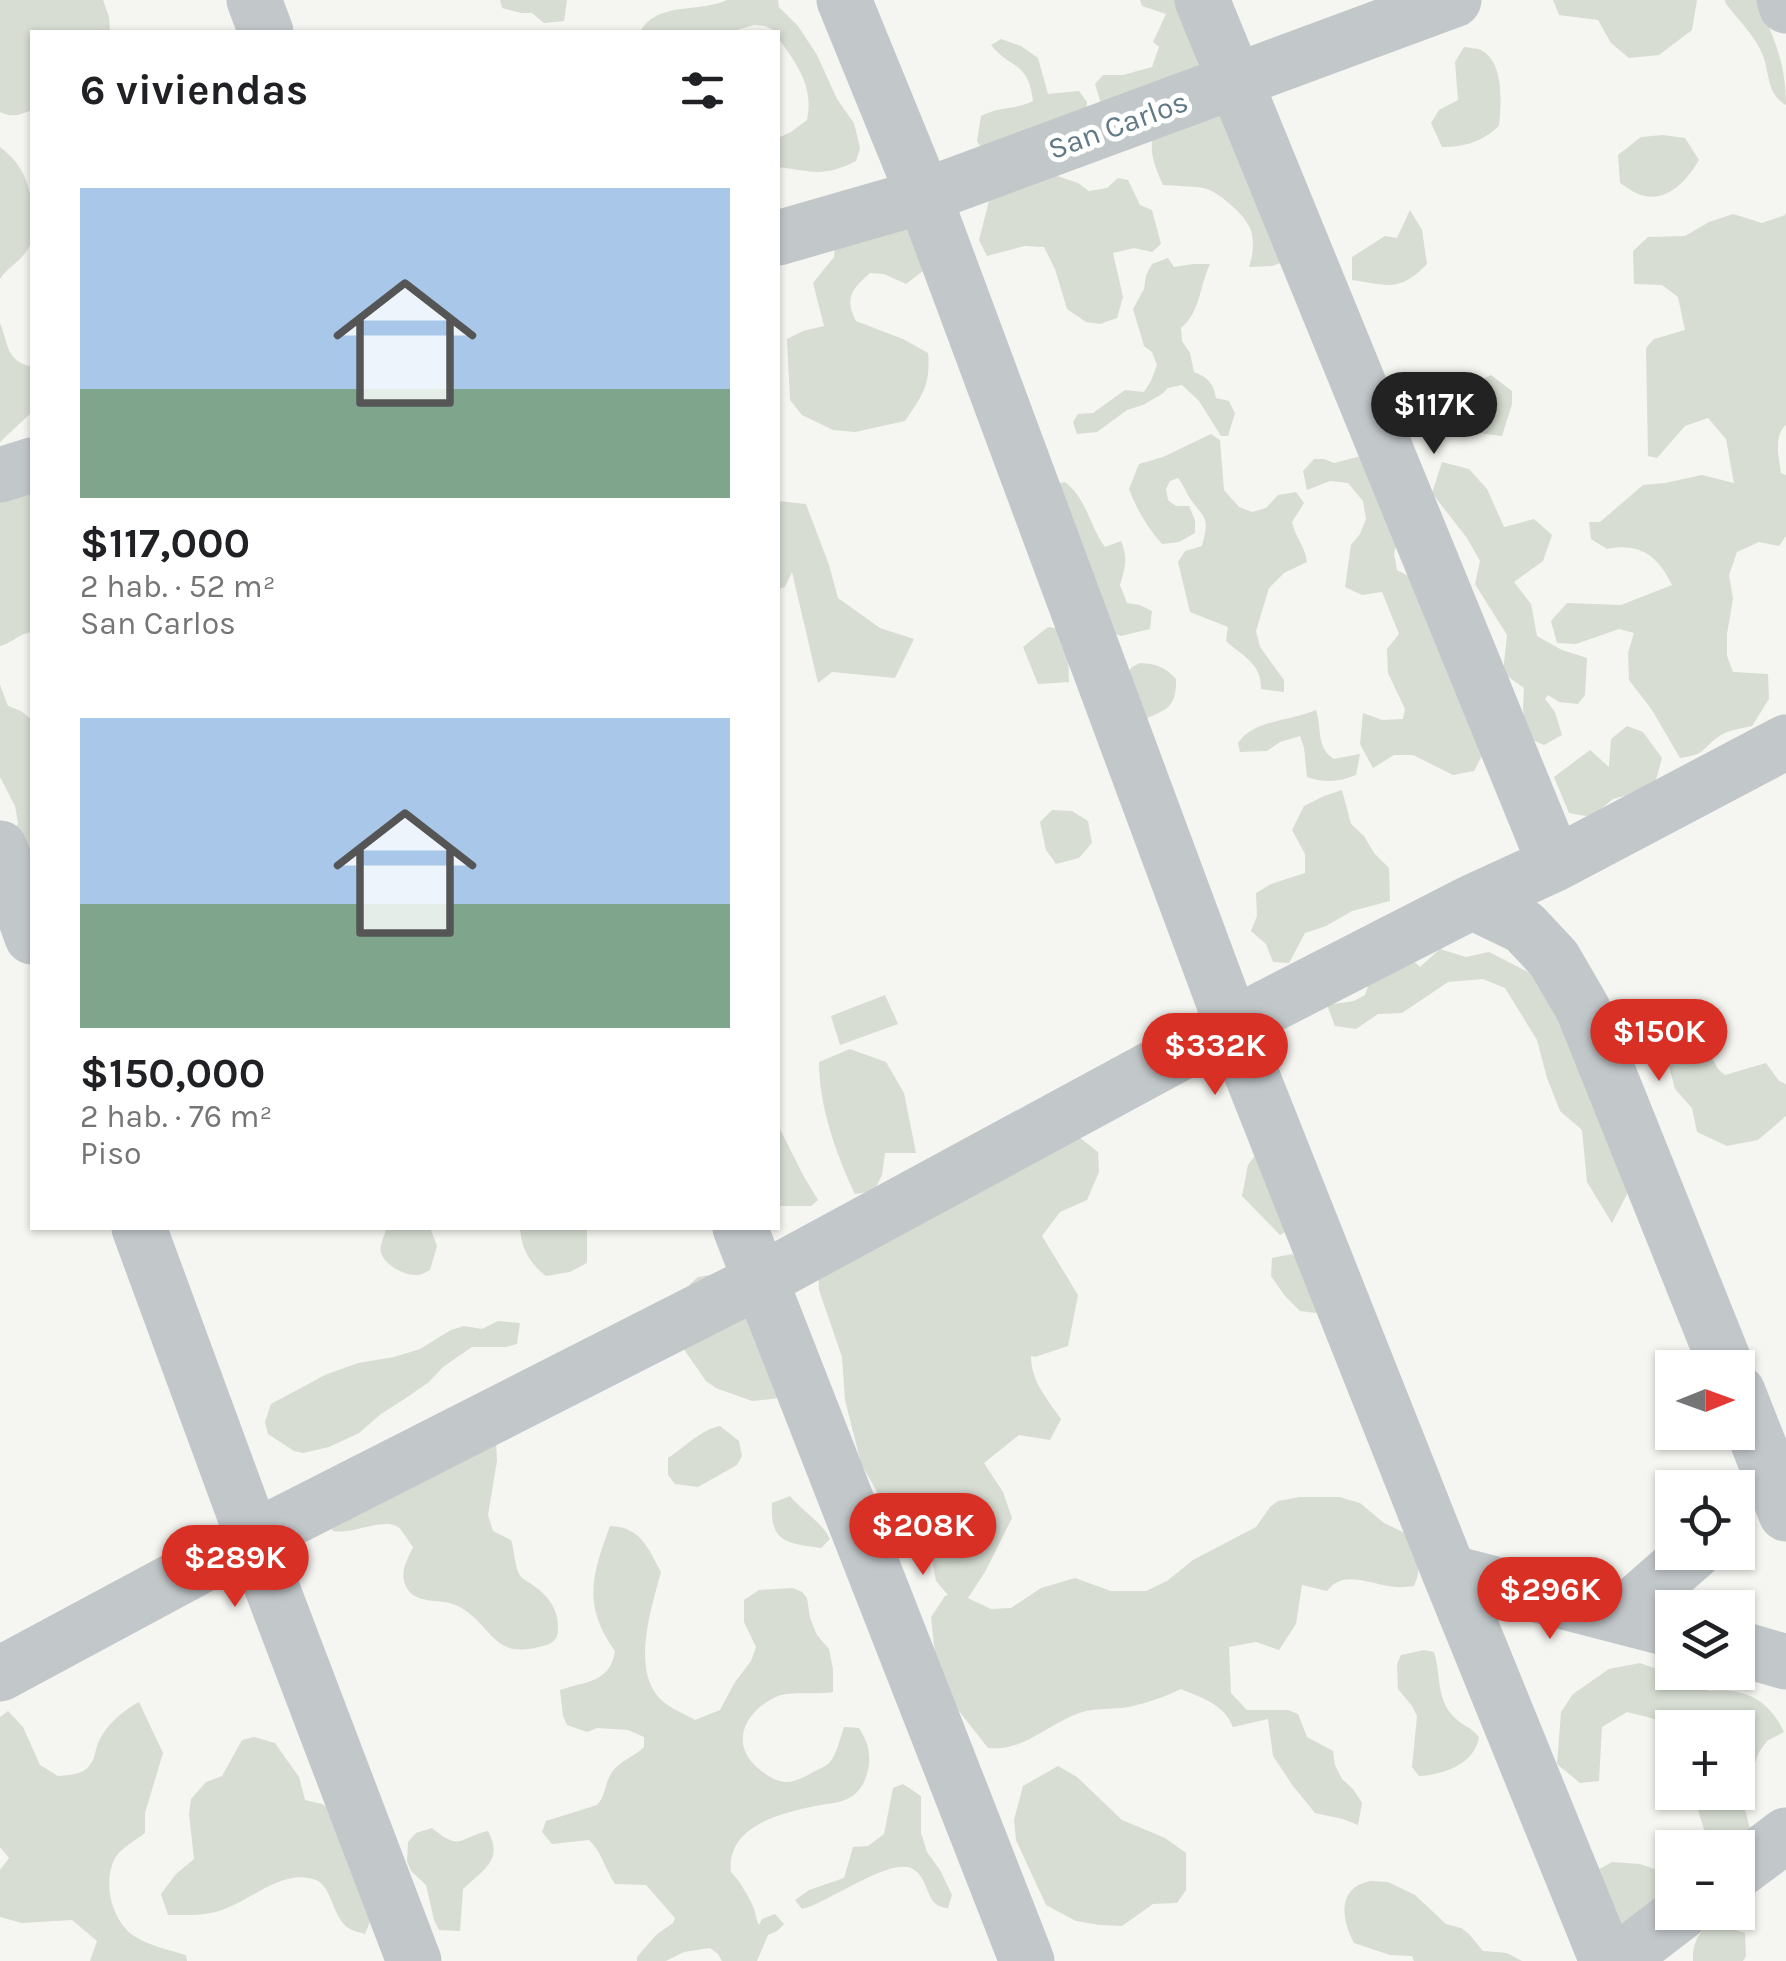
<!DOCTYPE html>
<html lang="es">
<meta charset="utf-8">
<style>
body{margin:0;font-family:Karla,sans-serif;background:#f2f2f2;color:#202124;height:100vh;display:flex;flex-direction:column;font-size:38px;white-space:nowrap}
*{box-sizing:border-box;margin:0}
p{font-size:32px;color:#757577}
.icon{flex:none;width:55px;height:55px;fill:none;stroke:currentColor;stroke-width:2;stroke-linecap:round;stroke-linejoin:round}
.map{position:relative;flex:1;overflow:hidden}
.side{position:absolute;left:30px;top:30px;width:750px;height:1200px;display:flex;flex-direction:column;background:#fff;border-radius:0px;box-shadow:0 2px 8px #0004}
.side>*{flex:none}
.needle{width:65px;rotate:89deg}
.tools{position:absolute;left:1655px;top:1350px;display:grid;gap:20px}
.tools a{display:grid;place-items:center;width:100px;height:100px;border-radius:0px;background:#fff;box-shadow:0 2px 8px #0004;font-size:50px}
.price{position:absolute;translate:-50% -85px;padding:0 22px;border-radius:35px;background:#d93025;color:#fff;font-size:32px;line-height:65px;filter:drop-shadow(0 2px 5px #0008)}
.price::after{content:'';position:absolute;left:50%;top:60px;width:30px;height:22px;margin-left:-15px;background:inherit;clip-path:polygon(0 0,100% 0,50% 100%)}
.price.on{background:#222;color:#fff}
ul{padding:0;list-style:none}
li{display:grid;align-content:center;gap:20px;height:530px;padding:0 50px}
li span{display:grid;place-items:center;height:310px;border-radius:0px;color:#555}
li>.icon{margin-inline-start:auto}
span .icon{width:180px;height:180px;fill:#fffc;stroke-width:1}
li b{font-size:42px}
h2{display:flex;justify-content:space-between;align-items:center;height:120px;padding:0 50px;font-size:42px}
.map>svg:first-child{display:block}
.green{fill:#d7ddd2}
.lines{fill:none;stroke-linecap:round;stroke-linejoin:round}
.minor{stroke:#c2c7ca;stroke-width:55}
.labels{text-anchor:middle;dominant-baseline:central;stroke-width:10;stroke-linejoin:round;paint-order:stroke}
.street-label{font-size:30px;fill:#617885;stroke:#fff}
</style>
<div class="map">
<svg width="1786" height="1961" viewBox="0 0 1786 1961">
<rect width="100%" height="100%" fill="#f5f5f1"/>
<!-- green -->
<path class="green" d="M 0,0 L 103,0 L 109,17 L 110,32 L 32,32 L 32,110 C 20,115 12,118 0,112 Z
M 500,0 L 567,0 L 564,21 L 544,23 L 532,13 L 521,13 L 502,8 Z
M 727,0 L 778,0 L 779,7 L 798,26 L 817,55 L 837,99 L 854,123 L 860,148 L 856,161 C 823,178 812,171 778,167 L 778,138 L 791,132 L 807,120 C 814,86 797,64 778,38 L 778,32 L 765,26 L 754,25 L 730,32 L 640,32 C 656,1 700,13 727,0 Z
M 1140,0 L 1183,0 L 1198,49 L 1199,68 L 1101,104 L 1095,84 L 1103,75 L 1123,75 L 1152,67 L 1159,47 L 1153,42 L 1166,14 L 1142,6 Z
M 1553,0 L 1697,0 L 1692,30 L 1659,55 L 1629,58 L 1611,43 L 1598,20 L 1559,15 Z
M 1725,0 L 1757,0 C 1774,38 1786,63 1786,105 C 1764,92 1771,69 1760,49 C 1752,33 1737,18 1726,4 Z
M 1001,39 L 1021,46 L 1038,58 L 1048,94 L 1079,91 L 1087,102 L 1085,122 L 982,149 L 977,141 L 981,116 C 999,106 1015,110 1033,101 C 1028,60 1012,71 991,45 Z
M 1464,47 C 1470,48 1476,48 1481,50 C 1505,63 1501,104 1499,126 C 1481,142 1465,147 1442,147 L 1431,123 L 1439,110 L 1458,100 L 1455,62 Z
M 1222,104 L 1283,262 L 1272,266 L 1249,267 C 1253,256 1255,239 1250,228 C 1245,215 1217,190 1203,188 C 1190,186 1176,186 1163,185 C 1152,160 1148,150 1156,123 Z
M 1663,135 L 1685,138 L 1699,160 C 1687,180 1668,203 1641,195 C 1634,193 1626,187 1620,183 L 1618,155 L 1641,137 Z
M 0,147 C 24,165 32,187 32,217 C 32,229 33,239 28,249 C 20,262 8,267 0,279 Z
M 1046,172 L 1078,183 L 1089,191 L 1107,188 L 1118,178 L 1128,180 L 1140,205 L 1152,210 L 1161,244 L 1152,252 L 1134,248 L 1113,253 L 1123,297 L 1117,318 L 1100,324 L 1086,322 L 1067,309 L 1055,269 L 1044,247 L 1025,246 L 987,256 L 979,240 L 989,201 Z
M 904,205 L 923,271 L 906,284 L 884,274 L 870,273 C 852,289 844,298 856,321 L 903,339 L 928,353 C 931,385 922,396 905,421 L 855,432 L 833,430 L 802,415 L 790,400 L 787,339 L 803,331 L 824,326 L 813,283 L 834,257 L 837,227 Z
M 1410,210 L 1422,230 L 1427,264 C 1399,293 1388,285 1352,280 L 1352,257 L 1385,236 L 1397,238 Z
M 1786,212 L 1786,425 C 1773,436 1779,458 1781,473 L 1786,475 L 1786,536 L 1779,546 L 1759,542 L 1737,552 L 1729,575 L 1733,599 L 1727,634 L 1727,656 L 1733,672 L 1768,674 L 1769,699 L 1752,726 C 1740,729 1727,730 1718,737 C 1699,751 1707,754 1680,758 L 1652,710 L 1629,680 L 1628,653 L 1634,633 L 1619,629 L 1576,644 L 1557,643 L 1551,621 L 1567,603 L 1621,605 L 1672,585 C 1658,556 1640,542 1607,549 L 1591,539 L 1589,522 L 1600,522 L 1643,485 L 1665,483 L 1702,475 L 1734,483 L 1726,439 L 1708,418 L 1685,426 L 1657,458 L 1648,456 L 1646,348 L 1654,339 L 1685,330 L 1678,297 L 1662,285 L 1634,284 L 1633,251 L 1648,237 L 1685,236 L 1709,222 L 1733,214 L 1762,223 L 1785,215 Z
M 1168,258 L 1174,267 L 1193,264 L 1210,264 C 1199,287 1201,311 1181,328 L 1182,341 L 1190,353 L 1194,372 C 1208,378 1213,382 1216,398 L 1229,401 L 1235,413 L 1228,436 L 1221,436 L 1199,401 L 1182,385 L 1168,388 L 1162,394 L 1143,405 L 1127,410 L 1097,432 L 1077,434 L 1073,422 L 1078,414 L 1093,413 L 1125,390 L 1144,392 L 1151,381 L 1157,365 L 1152,352 L 1144,346 L 1133,309 L 1144,289 L 1146,275 L 1152,264 Z
M 0,323 C 9,345 5,360 32,367 L 32,412 L 0,442 Z
M 1491,375 L 1512,391 L 1512,404 L 1502,436 L 1461,431 L 1436,440 L 1421,437 L 1411,419 L 1411,400 C 1427,388 1446,388 1464,396 L 1469,386 Z
M 1211,434 L 1220,440 L 1224,490 L 1239,507 L 1252,512 L 1266,508 L 1278,495 L 1296,492 L 1304,503 L 1292,522 C 1295,537 1305,546 1307,562 L 1284,573 L 1269,588 L 1256,631 L 1260,647 L 1284,680 L 1284,692 L 1261,689 C 1262,663 1242,656 1226,641 L 1228,627 L 1190,612 L 1178,562 L 1185,551 L 1202,546 C 1209,518 1207,521 1191,500 C 1186,493 1184,485 1178,478 L 1170,481 L 1166,489 L 1168,500 L 1176,506 L 1189,506 L 1195,520 L 1195,533 L 1179,542 L 1162,544 C 1147,527 1137,510 1129,489 L 1139,464 L 1163,457 Z
M 1361,456 L 1402,527 L 1394,553 L 1397,570 L 1414,579 L 1488,744 L 1474,771 L 1453,775 L 1413,755 L 1394,755 L 1373,768 L 1360,744 L 1363,713 L 1382,720 L 1403,719 L 1405,709 L 1388,673 L 1387,649 L 1399,634 L 1382,592 L 1362,595 L 1345,587 L 1351,545 L 1360,534 L 1366,519 L 1363,501 L 1348,483 L 1330,481 L 1307,490 L 1303,471 L 1314,459 L 1324,459 L 1334,463 Z
M 1442,462 L 1469,469 L 1487,489 L 1504,527 L 1534,519 L 1552,535 L 1543,561 L 1514,582 L 1531,604 L 1537,636 L 1562,650 L 1587,658 L 1585,695 L 1578,704 L 1559,702 L 1548,695 L 1545,699 L 1555,712 L 1562,735 L 1544,745 L 1526,737 L 1523,708 L 1524,688 L 1503,673 L 1507,635 L 1475,584 L 1480,561 L 1467,538 L 1432,493 Z
M 32,480 L 32,632 C 20,633 12,643 0,646 L 0,502 L 7,491 Z
M 1065,482 C 1087,499 1089,525 1105,547 L 1121,541 C 1128,557 1125,569 1120,585 L 1127,603 L 1140,605 L 1152,611 L 1150,629 L 1121,636 L 1097,628 L 1045,486 Z
M 778,501 L 806,504 L 829,565 L 838,598 L 880,628 L 914,639 L 895,678 L 832,672 L 818,683 L 792,572 L 785,587 L 778,589 Z
M 1048,627 L 1061,629 L 1068,652 L 1069,682 L 1038,684 L 1023,647 Z
M 1140,663 C 1157,664 1165,667 1176,679 C 1177,712 1162,710 1137,723 L 1120,684 L 1132,667 Z
M 0,685 L 8,706 L 21,711 L 32,720 L 32,926 L 9,849 L 18,823 L 15,806 L 0,777 Z
M 1316,710 C 1322,728 1316,748 1334,759 L 1360,754 L 1356,775 C 1340,782 1324,783 1307,777 L 1304,748 L 1300,736 L 1280,742 L 1267,751 L 1240,752 L 1238,743 C 1253,720 1291,721 1316,710 Z
M 1627,726 L 1643,732 L 1662,758 L 1656,780 L 1639,792 L 1613,799 L 1591,817 L 1569,813 L 1554,777 L 1590,750 L 1609,767 L 1611,739 Z
M 1342,790 L 1351,824 L 1364,836 L 1374,853 L 1389,868 L 1390,901 L 1352,911 L 1326,926 L 1305,933 L 1289,963 L 1273,962 L 1266,944 L 1251,931 L 1257,916 L 1256,893 L 1271,884 L 1305,873 L 1305,854 L 1292,830 L 1304,806 L 1324,796 Z
M 1052,810 L 1072,811 L 1088,821 L 1092,843 L 1079,858 L 1056,864 L 1046,850 L 1040,822 Z
M 1440,949 L 1466,957 L 1489,952 L 1530,973 L 1549,994 L 1638,1173 L 1612,1223 L 1587,1182 L 1582,1130 L 1560,1111 L 1547,1078 L 1537,1040 L 1505,988 L 1483,979 L 1448,982 L 1402,1013 L 1378,1014 L 1356,1029 L 1335,1026 L 1327,1005 L 1354,1001 L 1365,995 L 1371,977 L 1408,956 L 1420,967 Z
M 885,995 L 898,1024 L 840,1045 L 831,1016 Z
M 1700,1036 L 1718,1069 L 1725,1075 L 1766,1063 L 1779,1081 L 1786,1084 L 1786,1116 L 1758,1140 L 1727,1146 L 1697,1132 L 1692,1108 L 1675,1089 L 1669,1066 L 1680,1047 Z
M 850,1049 L 886,1062 L 904,1093 L 916,1153 L 885,1153 L 882,1175 L 874,1191 L 855,1194 C 836,1154 819,1106 819,1062 Z
M 778,1125 L 803,1175 L 818,1200 L 811,1206 L 781,1206 L 778,1204 Z
M 1079,1137 L 1098,1152 L 1099,1172 L 1087,1200 L 1060,1212 L 1042,1236 L 1078,1295 L 1068,1346 L 1035,1357 L 1031,1356 C 1031,1381 1047,1399 1061,1419 L 1050,1440 L 1019,1435 L 984,1463 L 1003,1492 L 1012,1518 L 985,1572 L 968,1598 L 991,1609 L 1011,1608 L 1041,1588 L 1075,1578 L 1111,1591 L 1146,1591 L 1167,1581 L 1193,1560 L 1256,1527 L 1270,1507 L 1278,1501 L 1300,1497 L 1339,1497 L 1360,1503 L 1384,1523 L 1409,1535 C 1417,1554 1423,1567 1414,1586 C 1406,1587 1397,1588 1389,1586 C 1367,1583 1343,1570 1327,1591 L 1302,1585 L 1296,1624 L 1279,1650 L 1256,1642 L 1229,1647 L 1231,1693 L 1247,1710 L 1288,1710 L 1298,1714 L 1307,1737 L 1333,1751 L 1335,1765 L 1342,1779 L 1353,1789 L 1362,1803 L 1358,1825 L 1343,1819 L 1315,1813 L 1293,1786 L 1273,1756 L 1268,1719 L 1233,1727 C 1224,1704 1202,1698 1181,1689 C 1164,1697 1147,1703 1128,1707 C 1110,1710 1092,1707 1074,1715 C 1045,1727 1021,1752 988,1748 L 955,1706 L 935,1653 L 931,1617 L 945,1596 L 948,1595 L 936,1581 L 927,1534 L 917,1545 L 898,1530 L 861,1463 L 845,1400 L 842,1357 L 819,1290 L 817,1249 Z
M 1264,1143 L 1294,1227 L 1280,1235 L 1242,1196 L 1248,1165 Z
M 398,1228 L 421,1228 L 431,1230 L 437,1246 L 430,1270 C 426,1272 420,1276 415,1275 C 403,1275 384,1264 381,1253 C 379,1246 384,1237 386,1229 Z
M 520,1228 L 587,1228 L 587,1263 L 570,1272 L 546,1276 C 530,1264 521,1248 520,1228 Z
M 1292,1254 L 1301,1262 L 1324,1306 L 1316,1313 L 1300,1311 L 1285,1296 L 1271,1276 L 1272,1258 Z
M 728,1272 L 780,1398 L 752,1401 L 716,1388 L 706,1381 L 685,1351 L 682,1342 L 681,1304 L 690,1284 L 698,1277 Z
M 498,1321 L 520,1323 L 517,1344 L 506,1347 L 472,1347 L 443,1367 L 429,1382 L 406,1398 L 381,1414 L 359,1433 L 329,1447 L 303,1453 L 294,1451 L 268,1434 L 265,1422 L 271,1404 L 325,1375 L 358,1363 L 394,1357 L 420,1349 L 451,1330 L 464,1326 L 482,1329 Z
M 720,1426 L 739,1441 L 742,1456 L 737,1465 L 698,1487 L 675,1484 L 668,1475 L 668,1458 C 687,1446 698,1431 720,1426 Z
M 496,1441 L 497,1461 L 488,1515 L 493,1531 L 511,1540 C 515,1551 514,1568 521,1577 C 523,1579 532,1584 534,1586 C 550,1597 559,1611 558,1631 C 557,1641 551,1644 543,1646 C 491,1661 494,1625 458,1606 C 443,1598 419,1605 408,1590 C 398,1575 406,1562 413,1547 C 408,1541 404,1532 398,1527 C 383,1517 353,1535 333,1531 L 326,1519 Z
M 790,1496 C 803,1512 821,1521 830,1539 L 821,1548 C 785,1543 770,1542 772,1503 Z
M 610,1526 C 641,1527 648,1548 661,1572 C 652,1606 633,1663 656,1694 C 664,1706 683,1713 695,1720 L 720,1710 L 735,1682 L 751,1661 L 756,1647 L 744,1622 L 744,1600 L 759,1590 L 793,1588 L 802,1592 L 807,1598 L 810,1618 L 817,1635 L 829,1649 L 833,1669 L 833,1692 C 816,1695 792,1691 778,1696 C 747,1709 727,1743 759,1769 C 768,1776 774,1781 786,1782 C 797,1782 806,1776 815,1771 C 818,1770 826,1766 829,1763 C 837,1755 840,1738 844,1727 L 859,1728 C 867,1741 870,1749 869,1764 C 867,1778 862,1790 851,1797 C 841,1803 831,1803 821,1805 C 785,1812 726,1824 731,1872 C 739,1880 750,1898 754,1909 C 756,1914 756,1920 759,1925 L 762,1919 L 775,1914 L 784,1924 L 777,1931 L 768,1935 L 757,1961 L 722,1961 L 718,1954 L 710,1948 L 684,1952 L 666,1961 L 637,1961 L 637,1957 L 656,1935 L 673,1923 L 675,1918 L 646,1885 L 615,1884 C 605,1869 602,1852 589,1840 L 552,1844 L 542,1832 L 546,1821 L 597,1805 C 606,1796 604,1785 611,1774 C 617,1762 634,1757 644,1747 L 644,1737 L 628,1730 L 597,1728 L 587,1732 L 567,1725 L 563,1716 L 560,1690 C 586,1681 610,1683 615,1651 C 582,1605 592,1575 610,1526 Z
M 1424,1650 L 1434,1652 C 1441,1674 1436,1698 1453,1716 C 1461,1725 1471,1727 1479,1737 C 1475,1764 1443,1775 1419,1776 L 1412,1767 L 1417,1716 L 1412,1706 L 1398,1689 L 1397,1664 L 1401,1655 Z
M 1640,1663 L 1662,1671 L 1693,1676 L 1709,1691 C 1746,1688 1768,1699 1784,1732 L 1767,1741 L 1759,1752 L 1742,1798 L 1750,1829 L 1738,1848 L 1709,1846 L 1693,1793 L 1738,1792 L 1738,1728 L 1672,1728 L 1672,1744 L 1664,1734 L 1659,1720 L 1627,1712 L 1602,1727 L 1599,1781 L 1580,1783 L 1557,1764 L 1561,1712 L 1573,1694 L 1609,1669 Z
M 139,1702 L 163,1753 L 145,1813 L 145,1833 C 136,1840 120,1849 115,1858 C 102,1883 112,1921 134,1936 C 149,1946 170,1950 186,1955 L 187,1961 L 90,1961 L 97,1941 L 72,1920 L 22,1923 L 0,1917 L 0,1870 L 9,1858 L 0,1847 L 0,1717 L 8,1711 L 23,1727 L 40,1765 L 58,1776 C 69,1775 82,1775 89,1766 C 95,1760 95,1751 98,1743 C 106,1725 122,1711 139,1702 Z
M 254,1737 L 275,1743 L 299,1777 L 305,1800 L 322,1804 L 338,1814 L 378,1902 L 365,1934 C 360,1932 355,1932 350,1929 C 332,1919 333,1887 316,1880 C 283,1868 252,1900 222,1910 C 205,1916 186,1915 168,1915 L 161,1894 L 176,1874 L 194,1859 L 189,1814 L 191,1799 L 206,1782 L 222,1776 L 242,1740 Z
M 1058,1766 L 1077,1777 L 1122,1820 L 1165,1838 L 1186,1853 L 1186,1890 L 1177,1903 L 1153,1904 L 1122,1926 L 1100,1925 L 1076,1921 L 1046,1905 L 1016,1840 L 1014,1820 L 1023,1786 Z
M 903,1784 L 921,1796 L 921,1833 L 927,1852 L 940,1870 L 952,1895 L 948,1908 C 924,1907 931,1880 913,1869 C 891,1856 828,1903 802,1909 L 795,1900 L 809,1890 L 844,1878 L 853,1847 L 868,1846 L 884,1834 L 893,1788 Z
M 432,1828 C 461,1852 458,1838 488,1831 C 504,1860 483,1870 463,1889 L 460,1931 L 439,1930 L 434,1920 L 426,1885 L 411,1871 L 407,1861 L 408,1842 L 416,1833 Z
M 1612,1862 L 1640,1864 L 1672,1875 L 1672,1912 L 1622,1924 L 1601,1919 L 1596,1871 Z
M 1371,1881 L 1388,1882 L 1415,1895 L 1446,1924 L 1461,1928 L 1469,1934 L 1483,1951 L 1507,1953 L 1522,1961 L 1414,1961 L 1412,1956 L 1390,1955 L 1354,1943 C 1341,1919 1337,1887 1371,1881 Z
M 1710,1922 L 1745,1933 L 1746,1956 L 1743,1961 L 1693,1961 C 1692,1944 1698,1934 1710,1922 Z"/>
<g class="lines">
<!-- minor -->
<path class="minor" d="M 254,0 L 266,32
M 844,0 L 924,196 L 1232,1025 L 1449,1572 L 1607,1961
M 1202,0 L 1555,864
M 1784,0 L 1786,6
M 778,238 L 924,196 L 1454,0
M 0,475 L 32,465
M 0,848 L 32,937
M 1472,902 L 1524,927 L 1554,959 L 1583,1009 L 1727,1368
M 139,1228 L 253,1538 L 414,1961
M 740,1228 L 1027,1961
M 1738,1392 L 1786,1514
M 1449,1572 L 1672,1630
M 1621,1616 L 1694,1552
M 1738,1648 L 1786,1662
M 0,1674 L 253,1538 L 761,1280 L 1232,1025 L 1472,902 L 1555,864 L 1786,742
M 1738,1871 L 1786,1835
M 1618,1961 L 1682,1912"/>
</g>
<g class="labels">
<!-- street labels -->
<g class="street-label">
<text transform="translate(1118 125) rotate(-20)">San Carlos</text>
</g>
</g>
</svg>
<div class="tools">
<a><svg class="needle" viewBox="-14 -14 28 28"><path d="M0-13l5 13h-10z" fill="#e53935"/><path d="M0 13l5-13h-10z" fill="#757577"/></svg></a>
<a><svg class="icon" aria-label="locate" viewBox="0 0 24 24"><circle cx="12" cy="12" r="6"/><path d="M12 2v4M12 18v4M2 12h4M18 12h4"/></svg></a>
<a><svg class="icon" aria-label="layers" viewBox="0 0 24 24"><path d="M12 4l9 5-9 5-9-5zM3 14l9 5 9-5"/></svg></a>
<a>+</a>
<a>−</a>
</div>
<b class="price on" style="left:1434px;top:457px">$117K</b>
<b class="price" style="left:1659px;top:1084px">$150K</b>
<b class="price" style="left:1215px;top:1098px">$332K</b>
<b class="price" style="left:923px;top:1578px">$208K</b>
<b class="price" style="left:235px;top:1610px">$289K</b>
<b class="price" style="left:1550px;top:1642px">$296K</b>
<section class="side">
<h2>6 viviendas<svg class="icon" aria-label="filters" viewBox="0 0 24 24"><path d="M4 7h16M4 17h16"/><circle cx="9" cy="7" r="2"/><circle cx="15" cy="17" r="2"/></svg></h2>
<ul>
<li><span style="background:linear-gradient(#a9c7e8 65%,#7fa58c 0)"><svg class="icon" aria-label="home" viewBox="0 0 24 24"><path d="M3 11l9-7 9 7M6 9v11h12V9"/></svg></span><div><b>$117,000</b><p>2 hab. · 52 m²</p><p>San Carlos</p></div></li>
<li><span style="background:linear-gradient(#a9c7e8 60%,#7fa58c 0)"><svg class="icon" aria-label="home" viewBox="0 0 24 24"><path d="M3 11l9-7 9 7M6 9v11h12V9"/></svg></span><div><b>$150,000</b><p>2 hab. · 76 m²</p><p>Piso</p></div></li>
</ul>
</section>
</div>
